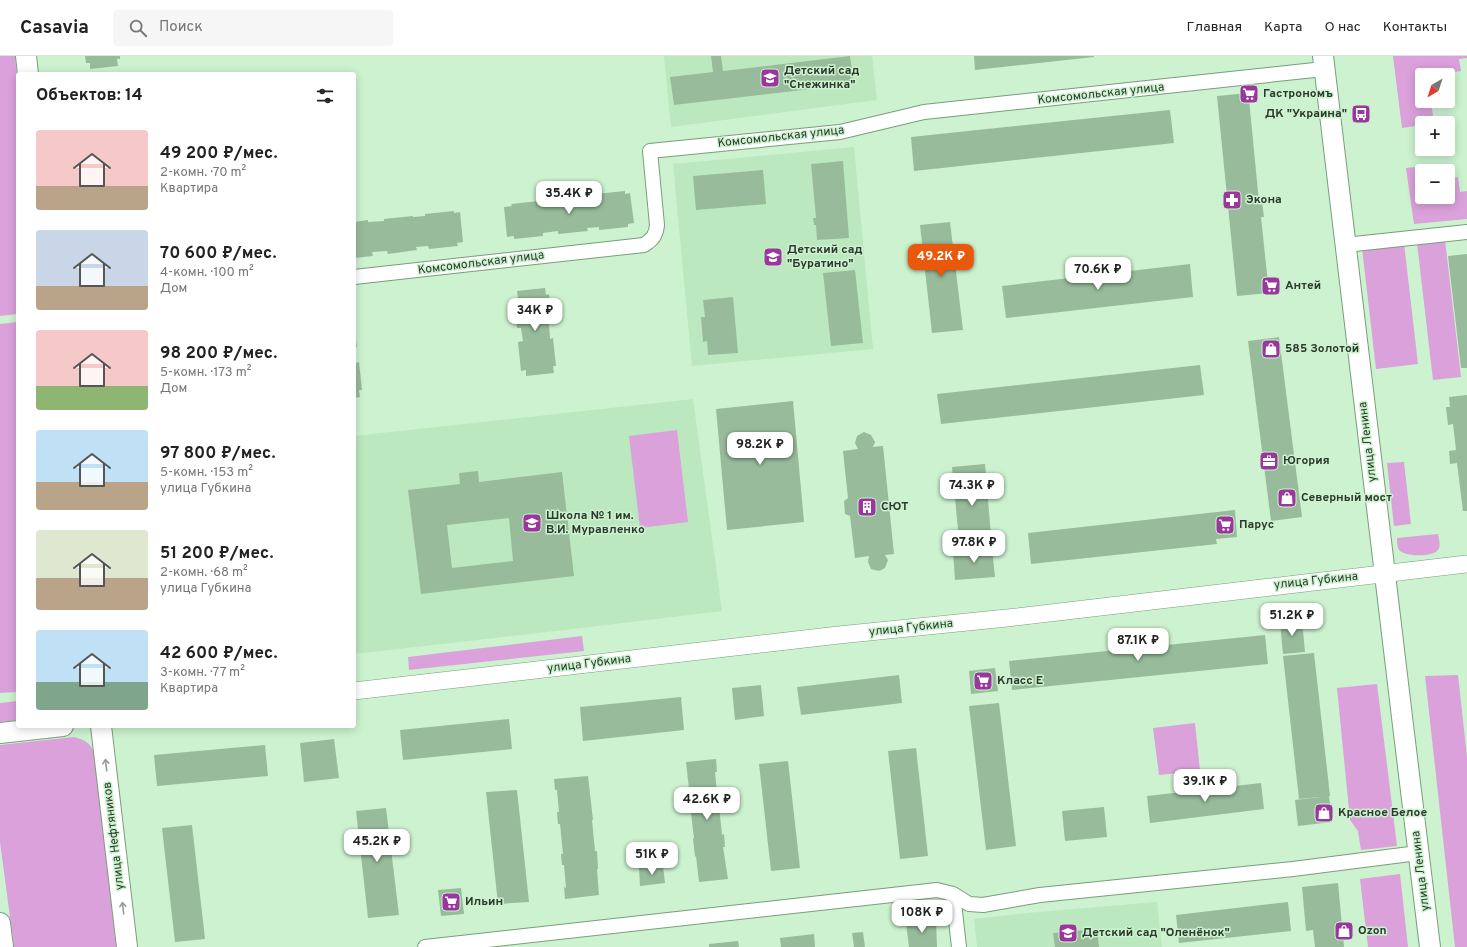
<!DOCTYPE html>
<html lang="ru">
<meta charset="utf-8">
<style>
body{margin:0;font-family:Overpass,sans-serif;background:#f6f6f6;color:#222;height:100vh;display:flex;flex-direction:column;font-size:15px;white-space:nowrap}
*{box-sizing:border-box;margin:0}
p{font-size:13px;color:#767676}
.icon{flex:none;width:22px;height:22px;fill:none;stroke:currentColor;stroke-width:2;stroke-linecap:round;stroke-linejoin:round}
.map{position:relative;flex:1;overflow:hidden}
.panel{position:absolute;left:16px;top:16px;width:340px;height:656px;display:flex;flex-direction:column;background:#fff;border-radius:4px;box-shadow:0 2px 10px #0003}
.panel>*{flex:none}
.needle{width:26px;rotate:219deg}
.fabs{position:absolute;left:1415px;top:12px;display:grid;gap:8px}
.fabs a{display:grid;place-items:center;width:40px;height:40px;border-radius:4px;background:#fff;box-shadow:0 2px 10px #0003;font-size:20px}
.price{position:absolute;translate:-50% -34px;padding:0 9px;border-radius:8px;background:#fff;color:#222;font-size:13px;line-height:26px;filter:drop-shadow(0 1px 2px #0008)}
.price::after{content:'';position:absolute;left:50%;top:24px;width:12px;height:9px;margin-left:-6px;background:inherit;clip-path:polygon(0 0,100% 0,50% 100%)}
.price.current{background:#ea580c;color:#fff}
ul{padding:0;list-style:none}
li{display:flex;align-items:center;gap:12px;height:100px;padding:0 20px}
li span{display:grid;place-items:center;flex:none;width:112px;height:80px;border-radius:4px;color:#555}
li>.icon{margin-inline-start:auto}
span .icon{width:48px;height:48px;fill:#fffc;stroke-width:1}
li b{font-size:17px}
h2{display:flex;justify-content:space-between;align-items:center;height:48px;padding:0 20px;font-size:17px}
header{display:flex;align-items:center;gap:24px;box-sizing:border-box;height:56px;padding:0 20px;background:#fff;border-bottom:1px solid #e0e0e0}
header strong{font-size:19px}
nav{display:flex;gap:22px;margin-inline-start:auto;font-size:14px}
.search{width:280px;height:36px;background:#f6f6f6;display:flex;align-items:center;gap:10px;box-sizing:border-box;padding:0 14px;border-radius:4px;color:#767676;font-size:15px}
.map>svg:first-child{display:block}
.built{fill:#bce8bf}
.green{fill:#dba1db}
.building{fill:#98bc9b;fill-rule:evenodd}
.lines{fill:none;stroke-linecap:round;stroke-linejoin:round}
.minor-casing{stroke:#7a9d7c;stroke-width:16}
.tertiary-casing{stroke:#7a9d7c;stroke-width:18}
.secondary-casing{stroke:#7a9d7c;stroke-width:22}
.minor{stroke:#fff;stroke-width:14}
.tertiary{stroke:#fff;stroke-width:17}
.secondary{stroke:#fff;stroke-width:20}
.oneway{stroke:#969c96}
.labels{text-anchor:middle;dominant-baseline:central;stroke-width:3;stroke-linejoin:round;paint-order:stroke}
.poi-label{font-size:12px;font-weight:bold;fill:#2c3a2d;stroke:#ccf2cf;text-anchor:start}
.street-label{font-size:12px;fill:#2c3a2d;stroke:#ccf2cf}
</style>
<header>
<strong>Casavia</strong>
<div class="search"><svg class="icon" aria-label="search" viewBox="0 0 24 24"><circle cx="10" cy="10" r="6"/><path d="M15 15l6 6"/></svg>Поиск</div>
<nav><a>Главная</a><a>Карта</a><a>О нас</a><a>Контакты</a></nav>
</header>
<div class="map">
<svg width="1467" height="891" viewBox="0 0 1467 891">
<rect width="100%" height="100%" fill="#ccf2cf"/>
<!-- built -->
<path class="built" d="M 664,0 L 872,0 L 877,44 L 671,71 Z
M 854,91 L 873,293 L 692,310 L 673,108 Z
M 693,343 L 722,555 L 590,571 L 354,598 L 354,380 Z
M 1157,846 L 1162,891 L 977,891 L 974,863 L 1027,857 Z"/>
<!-- green -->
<path class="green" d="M 0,0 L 15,0 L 18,29 L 18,258 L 0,260 Z
M 1393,0 L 1467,0 L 1467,2 L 1459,3 L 1461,15 L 1449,17 L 1451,35 L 1448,35 L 1448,19 L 1422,19 L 1422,45 L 1431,45 L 1434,67 L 1422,67 L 1422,69 L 1402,72 Z
M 1442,108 L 1443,115 L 1422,115 L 1422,141 L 1448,141 L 1448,123 L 1458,121 L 1460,136 L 1467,135 L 1467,163 L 1414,168 L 1406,112 Z
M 1445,184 L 1461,321 L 1433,324 L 1417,187 Z
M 1404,187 L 1418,308 L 1376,313 L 1362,192 Z
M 18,266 L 18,636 L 0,637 L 0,268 Z
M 677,374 L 688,466 L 640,472 L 629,380 Z
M 1404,406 L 1411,468 L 1394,470 L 1387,407 Z
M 1438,478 C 1439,483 1441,490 1438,494 C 1433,501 1405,501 1399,494 C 1397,491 1397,486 1397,482 Z
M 582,580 L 584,595 L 409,614 L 408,601 Z
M 1458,619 L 1467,701 L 1467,891 L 1455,891 L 1425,620 Z
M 1377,628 L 1397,790 L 1361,794 L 1358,775 L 1350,764 L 1337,632 Z
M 18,645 L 18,664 L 0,666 L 0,647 Z
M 1195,667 L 1200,715 L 1159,719 L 1153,672 Z
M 74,681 C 86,684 92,688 95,700 L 116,891 L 14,891 L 0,786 L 0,689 Z
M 1400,818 L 1408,891 L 1368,891 L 1360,823 Z"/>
<!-- building -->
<path class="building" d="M 85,0 L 120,0 L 120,3 L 117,3 L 118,10 L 90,13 L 90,7 L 86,7 Z
M 711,0 L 721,0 L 723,15 L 850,0 L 854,28 L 674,49 L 670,21 L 713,16 Z
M 974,0 L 1094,0 L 1094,1 L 975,14 Z
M 1248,37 L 1249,39 L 1250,38 L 1251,43 L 1249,43 L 1259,146 L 1262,146 L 1264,161 L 1261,161 L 1268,227 L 1276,227 L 1276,234 L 1268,235 L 1269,237 L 1237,240 L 1217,40 Z
M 1170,54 L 1174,87 L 914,115 L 911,81 Z
M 843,105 L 849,182 L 817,184 L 816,169 L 814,169 L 813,162 L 816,162 L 811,108 Z
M 763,114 L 766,148 L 696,154 L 693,120 Z
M 625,135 L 625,138 L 630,137 L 634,167 L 628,168 L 628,171 L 599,174 L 599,171 L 587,172 L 588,175 L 558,178 L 558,175 L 543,177 L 543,180 L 514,183 L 514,180 L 507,181 L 504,151 L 512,150 L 511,148 L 539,145 L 539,147 L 555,145 L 554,143 L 583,140 L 583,142 L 596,141 L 595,138 Z
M 454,155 L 454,157 L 460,156 L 463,186 L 457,187 L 458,190 L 429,193 L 428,190 L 416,191 L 417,194 L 388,198 L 387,195 L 372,196 L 373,200 L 354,202 L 354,166 L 368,164 L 368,166 L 384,165 L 384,163 L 413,160 L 413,161 L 425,160 L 425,158 Z
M 950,166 L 963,274 L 932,277 L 920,169 Z
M 1467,198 L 1467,312 L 1461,312 L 1448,200 Z
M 1190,208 L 1193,241 L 1006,262 L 1002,230 Z
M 855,214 L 863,287 L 831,290 L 823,217 Z
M 545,232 L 546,239 L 549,238 L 552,267 L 549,268 L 550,283 L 553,282 L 556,310 L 553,310 L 554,317 L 526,320 L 526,314 L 521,315 L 518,286 L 523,285 L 521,272 L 517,272 L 514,242 L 518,242 L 517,235 Z
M 733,241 L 738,297 L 708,299 L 707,285 L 703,286 L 701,261 L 705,261 L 703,244 Z
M 354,270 L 357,291 L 354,292 Z
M 1279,281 L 1302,461 L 1271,465 L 1248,285 Z
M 354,299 L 356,307 L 359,306 L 362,334 L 359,334 L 360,341 L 354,342 Z
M 1200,309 L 1204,339 L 941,368 L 937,338 Z
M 1467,339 L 1467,455 L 1463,455 L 1457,407 L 1450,408 L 1449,395 L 1456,394 L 1453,368 L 1448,369 L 1446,351 L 1450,351 L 1449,341 Z
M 793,345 L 804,466 L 727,474 L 716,353 Z
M 864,376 L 871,379 L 875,386 L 873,391 L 883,390 L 894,498 L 885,499 L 888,504 L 885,512 L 879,515 L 871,513 L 868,506 L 869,500 L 855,502 L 850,460 L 845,458 L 844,445 L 848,442 L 843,395 L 858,393 L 855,387 L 857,380 Z
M 985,408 L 992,491 L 960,494 L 952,411 Z
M 478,415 L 479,426 L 562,416 L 574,520 L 421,538 L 408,434 L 460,428 L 459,417 ZM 509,462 L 513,505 L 452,512 L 447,469 Z
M 1235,454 L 1237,481 L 1216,483 L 1217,488 L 1031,508 L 1028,477 Z
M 992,492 L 995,521 L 955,524 L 953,495 Z
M 1302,564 L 1305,596 L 1283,598 L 1280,566 Z
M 1265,579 L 1268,608 L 1012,634 L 1009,605 Z
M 1314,597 L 1330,740 L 1299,743 L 1283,600 Z
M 995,612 L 998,635 L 971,638 L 969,615 Z
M 899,619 L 902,647 L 801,659 L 797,631 Z
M 761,629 L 764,660 L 735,664 L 732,632 Z
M 681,641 L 684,674 L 583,685 L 580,651 Z
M 999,647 L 1016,790 L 986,794 L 969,650 Z
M 509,663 L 512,693 L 403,704 L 400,674 Z
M 334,683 L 339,722 L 304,726 L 300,687 Z
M 265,689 L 268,720 L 157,730 L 154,699 Z
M 916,692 L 928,800 L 900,803 L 888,695 Z
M 716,703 L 717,716 L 715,716 L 717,737 L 719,737 L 721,750 L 719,750 L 722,779 L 724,778 L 725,791 L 723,791 L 728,823 L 699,826 L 696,800 L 695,801 L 693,782 L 694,782 L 688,733 L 689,733 L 686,706 Z
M 788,705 L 800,812 L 771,815 L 759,708 Z
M 588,720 L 593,764 L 592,764 L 595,795 L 597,795 L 598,813 L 597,813 L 599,839 L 565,843 L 564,831 L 566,832 L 564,809 L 562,809 L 561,798 L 563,798 L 560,768 L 558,768 L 557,756 L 559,756 L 557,734 L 555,734 L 554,723 Z
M 1261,727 L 1264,753 L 1150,767 L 1147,740 Z
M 517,734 L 529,846 L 498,848 L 486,736 Z
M 1329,740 L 1332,766 L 1298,770 L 1295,744 Z
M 1104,751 L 1107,781 L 1065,785 L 1062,755 Z
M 386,752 L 399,859 L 368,862 L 356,755 Z
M 192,769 L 205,883 L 175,886 L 162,772 Z
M 663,810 L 665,827 L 640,830 L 639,812 Z
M 1338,827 L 1344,891 L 1315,891 L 1313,874 L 1306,875 L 1302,831 Z
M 461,832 L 464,858 L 441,860 L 438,834 Z
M 1288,846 L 1291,875 L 1179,887 L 1176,859 Z
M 936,864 L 937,891 L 909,891 L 906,867 Z
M 1097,873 L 1099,891 L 1055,891 L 1053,877 Z
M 863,876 L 865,891 L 854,891 L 852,877 Z
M 814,878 L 815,891 L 781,891 L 780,882 Z
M 738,885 L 739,891 L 709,891 L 709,888 Z"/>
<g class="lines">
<defs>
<path id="minor" d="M 1345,189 L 1467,176
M 354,221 L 644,189 C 653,183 656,179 657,169 L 650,95 L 840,76 L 924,56 L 1324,13
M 953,838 L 959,891
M 425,891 L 937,834 L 953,838 L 969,848 L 983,849 L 1040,839 L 1293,813 L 1418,797"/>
<path id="tertiary" d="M 354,635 L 839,579 L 1007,562 L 1467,508"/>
<path id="secondary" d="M 26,0 L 28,18
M 1323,0 C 1357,297 1394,594 1430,891
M 101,670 L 127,891
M 0,677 L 63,670
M 0,867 L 3,891"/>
</defs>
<!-- minor casing -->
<use href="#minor" class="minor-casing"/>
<!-- tertiary casing -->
<use href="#tertiary" class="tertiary-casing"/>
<!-- secondary casing -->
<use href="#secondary" class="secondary-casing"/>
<!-- minor -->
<use href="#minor" class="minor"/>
<!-- tertiary -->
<use href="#tertiary" class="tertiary"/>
<!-- secondary -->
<use href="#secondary" class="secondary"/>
</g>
<!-- one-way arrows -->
<defs><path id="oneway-shaft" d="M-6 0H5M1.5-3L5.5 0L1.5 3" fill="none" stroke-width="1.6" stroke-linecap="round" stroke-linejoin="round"/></defs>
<g class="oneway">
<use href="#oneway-shaft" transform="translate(106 709) rotate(-97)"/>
<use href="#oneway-shaft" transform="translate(123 852) rotate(-97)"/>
</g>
<!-- icons -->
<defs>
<symbol id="school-square" viewBox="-11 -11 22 22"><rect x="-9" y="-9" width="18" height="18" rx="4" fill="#9a379d" stroke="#ccf2cf"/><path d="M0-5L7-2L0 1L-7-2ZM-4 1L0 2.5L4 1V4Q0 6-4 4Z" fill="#fff"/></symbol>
<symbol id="supermarket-square" viewBox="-11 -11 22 22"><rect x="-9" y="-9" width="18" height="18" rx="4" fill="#9a379d" stroke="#ccf2cf"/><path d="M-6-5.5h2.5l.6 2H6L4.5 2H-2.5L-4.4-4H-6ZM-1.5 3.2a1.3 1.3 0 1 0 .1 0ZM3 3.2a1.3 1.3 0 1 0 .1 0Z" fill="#fff"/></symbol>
<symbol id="bus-square" viewBox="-11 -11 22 22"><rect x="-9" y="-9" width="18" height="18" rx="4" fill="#9a379d" stroke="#ccf2cf"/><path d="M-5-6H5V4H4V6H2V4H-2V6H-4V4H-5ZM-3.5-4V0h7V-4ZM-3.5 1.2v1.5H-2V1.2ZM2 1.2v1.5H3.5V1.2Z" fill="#fff"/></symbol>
<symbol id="pharmacy-square" viewBox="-11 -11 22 22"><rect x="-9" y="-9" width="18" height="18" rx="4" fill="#9a379d" stroke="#ccf2cf"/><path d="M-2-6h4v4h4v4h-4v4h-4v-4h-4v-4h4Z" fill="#fff"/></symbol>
<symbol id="shop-square" viewBox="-11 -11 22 22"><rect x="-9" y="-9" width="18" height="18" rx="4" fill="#9a379d" stroke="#ccf2cf"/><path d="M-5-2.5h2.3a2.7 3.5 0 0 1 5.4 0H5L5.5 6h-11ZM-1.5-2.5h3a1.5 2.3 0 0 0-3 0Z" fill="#fff"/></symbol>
<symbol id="office-square" viewBox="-11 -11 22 22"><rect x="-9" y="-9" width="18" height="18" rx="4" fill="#9a379d" stroke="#ccf2cf"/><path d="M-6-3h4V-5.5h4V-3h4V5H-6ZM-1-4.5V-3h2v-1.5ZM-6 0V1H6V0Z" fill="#fff"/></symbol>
<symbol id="building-square" viewBox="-11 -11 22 22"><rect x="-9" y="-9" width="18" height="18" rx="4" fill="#9a379d" stroke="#ccf2cf"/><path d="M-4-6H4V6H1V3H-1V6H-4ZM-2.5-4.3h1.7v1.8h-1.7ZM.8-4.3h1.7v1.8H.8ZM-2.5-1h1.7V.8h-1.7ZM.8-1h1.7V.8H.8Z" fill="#fff"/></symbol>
</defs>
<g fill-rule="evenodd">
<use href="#school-square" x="759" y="11" width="22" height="22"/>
<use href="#supermarket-square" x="1238" y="27" width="22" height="22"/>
<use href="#bus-square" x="1350" y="47" width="22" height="22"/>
<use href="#pharmacy-square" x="1221" y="133" width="22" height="22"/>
<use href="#school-square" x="762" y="190" width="22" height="22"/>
<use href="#supermarket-square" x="1260" y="219" width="22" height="22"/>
<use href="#shop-square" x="1260" y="282" width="22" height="22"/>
<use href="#office-square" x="1258" y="394" width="22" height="22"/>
<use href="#shop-square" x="1276" y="431" width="22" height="22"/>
<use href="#building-square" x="856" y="440" width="22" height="22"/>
<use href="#school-square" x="521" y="456" width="22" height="22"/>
<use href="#supermarket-square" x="1214" y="458" width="22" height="22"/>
<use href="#supermarket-square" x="972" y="614" width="22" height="22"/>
<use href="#shop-square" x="1313" y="746" width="22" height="22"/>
<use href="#supermarket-square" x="440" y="835" width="22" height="22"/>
<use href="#shop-square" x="1333" y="864" width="22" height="22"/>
<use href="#school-square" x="1057" y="866" width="22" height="22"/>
</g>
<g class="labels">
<!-- poi labels -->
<g class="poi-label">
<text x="784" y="15">Детский сад<tspan x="784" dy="14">"Снежинка"</tspan></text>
<text x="1263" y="38">Гастрономъ</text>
<text x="1347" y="58" text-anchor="end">ДК "Украина"</text>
<text x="1246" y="144">Экона</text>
<text x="787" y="194">Детский сад<tspan x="787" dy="14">"Буратино"</tspan></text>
<text x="1285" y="230">Антей</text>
<text x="1285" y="293">585 Золотой</text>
<text x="1283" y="405">Югория</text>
<text x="1301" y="442">Северный мост</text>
<text x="881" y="451">СЮТ</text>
<text x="546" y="460">Школа № 1 им.<tspan x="546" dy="14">В.И. Муравленко</tspan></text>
<text x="1239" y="469">Парус</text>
<text x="997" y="625">Класс Е</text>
<text x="1338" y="757">Красное Белое</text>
<text x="465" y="846">Ильин</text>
<text x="1358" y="875">Ozon</text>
<text x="1082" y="877">Детский сад "Оленёнок"</text>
</g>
<!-- street labels -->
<g class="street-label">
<text transform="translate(1101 38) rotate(-6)">Комсомольская улица</text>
<text transform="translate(781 81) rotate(-6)">Комсомольская улица</text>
<text transform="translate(481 207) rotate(-7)">Комсомольская улица</text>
<text transform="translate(1368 386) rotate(-97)">улица Ленина</text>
<text transform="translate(1316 525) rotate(-6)">улица Губкина</text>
<text transform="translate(911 572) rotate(-6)">улица Губкина</text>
<text transform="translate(589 608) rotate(-7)">улица Губкина</text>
<text transform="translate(114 780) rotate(-97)">улица Нефтяников</text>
<text transform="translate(1421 815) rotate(-97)">улица Ленина</text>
</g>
</g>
</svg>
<div class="fabs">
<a><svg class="needle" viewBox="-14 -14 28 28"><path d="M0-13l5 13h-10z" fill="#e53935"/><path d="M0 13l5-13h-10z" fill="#767676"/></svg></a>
<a>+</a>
<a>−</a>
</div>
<b class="price" style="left:569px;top:159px">35.4K ₽</b>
<b class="price current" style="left:941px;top:222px">49.2K ₽</b>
<b class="price" style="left:1098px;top:235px">70.6K ₽</b>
<b class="price" style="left:535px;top:276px">34K ₽</b>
<b class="price" style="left:760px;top:410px">98.2K ₽</b>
<b class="price" style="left:972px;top:451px">74.3K ₽</b>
<b class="price" style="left:974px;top:508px">97.8K ₽</b>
<b class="price" style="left:1292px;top:581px">51.2K ₽</b>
<b class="price" style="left:1138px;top:606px">87.1K ₽</b>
<b class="price" style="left:1205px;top:747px">39.1K ₽</b>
<b class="price" style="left:707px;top:765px">42.6K ₽</b>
<b class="price" style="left:377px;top:807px">45.2K ₽</b>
<b class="price" style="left:652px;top:820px">51K ₽</b>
<b class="price" style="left:922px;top:878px">108K ₽</b>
<section class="panel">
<h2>Объектов: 14<svg class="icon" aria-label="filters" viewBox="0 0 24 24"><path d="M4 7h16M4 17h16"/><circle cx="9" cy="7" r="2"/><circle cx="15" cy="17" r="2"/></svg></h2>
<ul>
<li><span style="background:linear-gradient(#f6c9c9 70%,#b9a48a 0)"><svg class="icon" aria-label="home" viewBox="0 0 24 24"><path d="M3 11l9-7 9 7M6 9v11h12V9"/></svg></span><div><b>49 200 ₽/мес.</b><p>2-комн. · 70 m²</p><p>Квартира</p></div></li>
<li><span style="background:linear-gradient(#c9d6e8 70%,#b9a48a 0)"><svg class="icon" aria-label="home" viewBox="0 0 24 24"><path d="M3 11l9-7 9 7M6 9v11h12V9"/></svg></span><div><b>70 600 ₽/мес.</b><p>4-комн. · 100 m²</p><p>Дом</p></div></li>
<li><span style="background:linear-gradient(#f6c9c9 70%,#8fb573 0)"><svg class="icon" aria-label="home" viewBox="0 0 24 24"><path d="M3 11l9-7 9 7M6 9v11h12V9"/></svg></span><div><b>98 200 ₽/мес.</b><p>5-комн. · 173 m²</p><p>Дом</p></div></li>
<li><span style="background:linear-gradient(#bfe0f5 65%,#b9a48a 0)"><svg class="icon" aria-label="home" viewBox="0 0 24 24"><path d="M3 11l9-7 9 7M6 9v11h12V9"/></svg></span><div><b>97 800 ₽/мес.</b><p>5-комн. · 153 m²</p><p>улица Губкина</p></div></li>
<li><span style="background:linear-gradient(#dfe7d0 60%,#b9a48a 0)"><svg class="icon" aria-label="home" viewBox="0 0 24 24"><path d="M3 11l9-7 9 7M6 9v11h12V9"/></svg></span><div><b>51 200 ₽/мес.</b><p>2-комн. · 68 m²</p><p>улица Губкина</p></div></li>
<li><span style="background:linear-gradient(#bfe0f5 65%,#7fa58c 0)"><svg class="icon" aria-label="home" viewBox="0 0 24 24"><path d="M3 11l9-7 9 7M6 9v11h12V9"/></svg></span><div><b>42 600 ₽/мес.</b><p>3-комн. · 77 m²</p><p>Квартира</p></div></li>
</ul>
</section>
</div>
